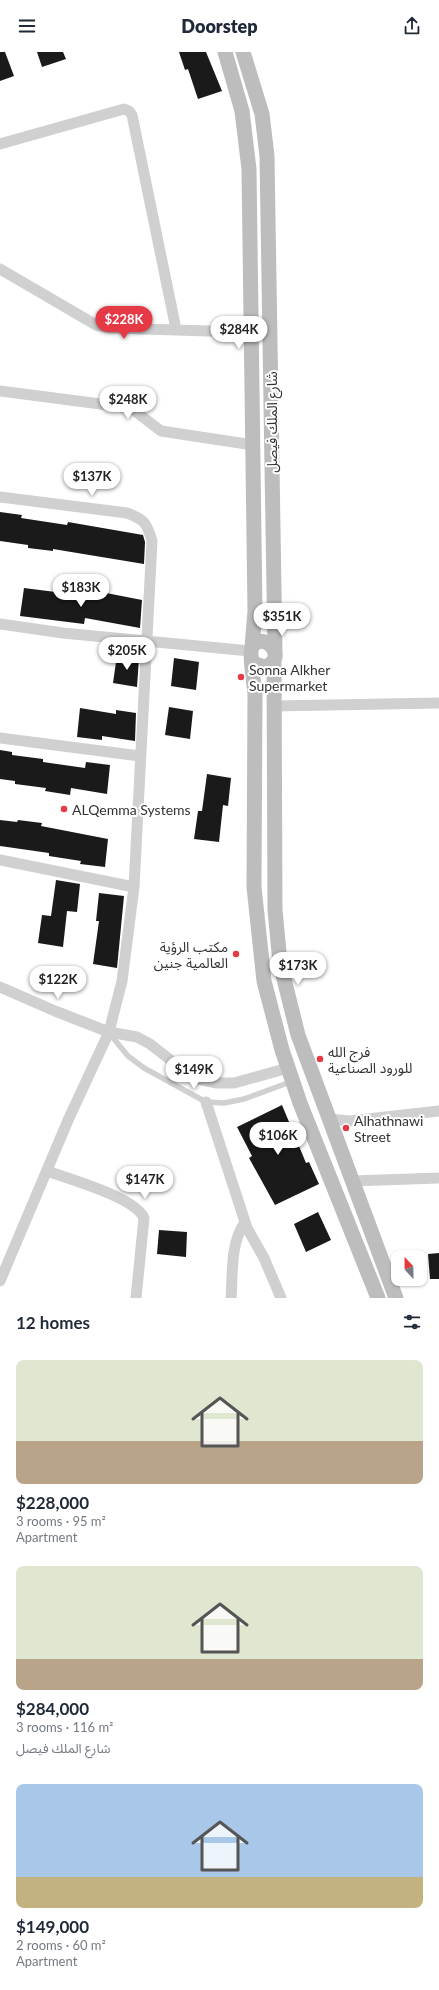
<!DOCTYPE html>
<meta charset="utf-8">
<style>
body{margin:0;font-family:Lato,"Noto Sans Arabic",sans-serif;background:#f6f6f7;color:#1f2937;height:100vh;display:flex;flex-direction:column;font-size:15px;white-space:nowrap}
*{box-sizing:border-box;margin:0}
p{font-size:13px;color:#747a83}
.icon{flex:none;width:22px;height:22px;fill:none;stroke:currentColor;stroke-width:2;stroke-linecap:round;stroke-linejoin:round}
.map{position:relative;height:1246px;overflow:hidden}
.side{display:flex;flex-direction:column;background:#fff;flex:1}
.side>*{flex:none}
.needle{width:26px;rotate:338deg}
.fabs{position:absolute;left:391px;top:1198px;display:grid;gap:8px}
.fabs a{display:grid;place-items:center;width:36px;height:36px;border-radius:8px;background:#fff;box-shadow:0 1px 3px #0004;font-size:20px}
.price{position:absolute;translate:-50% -34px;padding:0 9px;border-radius:14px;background:#fff;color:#222;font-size:13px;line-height:26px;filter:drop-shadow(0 1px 2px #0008)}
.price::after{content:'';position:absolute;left:50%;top:24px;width:12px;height:9px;margin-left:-6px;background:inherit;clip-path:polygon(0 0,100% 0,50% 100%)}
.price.current{background:#e63946;color:#fff}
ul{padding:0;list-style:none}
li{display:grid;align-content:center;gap:8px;height:212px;padding:0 16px}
li span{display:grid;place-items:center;height:124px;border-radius:8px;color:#555}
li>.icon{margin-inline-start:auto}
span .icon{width:72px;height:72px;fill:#fffc;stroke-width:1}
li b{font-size:17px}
h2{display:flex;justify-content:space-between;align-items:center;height:48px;padding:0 16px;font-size:17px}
header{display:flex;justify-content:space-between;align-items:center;height:52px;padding:0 16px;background:#fff;font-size:18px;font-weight:800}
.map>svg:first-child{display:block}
.building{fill:#1a1a1a}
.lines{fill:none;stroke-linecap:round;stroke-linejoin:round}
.service{stroke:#d0d0d0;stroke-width:5.5}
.minor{stroke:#d0d0d0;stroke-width:11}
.secondary{stroke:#bdbdbd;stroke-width:15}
.poi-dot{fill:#e63946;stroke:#fff;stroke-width:1.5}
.labels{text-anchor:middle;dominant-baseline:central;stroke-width:4;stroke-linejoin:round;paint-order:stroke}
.street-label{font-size:14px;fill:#333;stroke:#fff}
.poi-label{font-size:14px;fill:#333;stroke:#fff;text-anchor:start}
</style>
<header><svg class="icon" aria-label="menu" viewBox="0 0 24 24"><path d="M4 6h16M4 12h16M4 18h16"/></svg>Doorstep<svg class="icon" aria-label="share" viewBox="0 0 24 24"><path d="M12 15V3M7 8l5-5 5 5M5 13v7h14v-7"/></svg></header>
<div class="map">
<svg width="439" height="1246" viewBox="0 0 439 1246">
<rect width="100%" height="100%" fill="#fff"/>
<!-- building -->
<path class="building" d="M 0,0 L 5,0 L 14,24 L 0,29 Z
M 37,0 L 63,0 L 66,7 L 42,15 Z
M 179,0 L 206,0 L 222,39 L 198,47 L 188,17 L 185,18 Z
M 0,460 L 22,463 L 21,466 L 67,473 L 68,470 L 143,483 L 145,490 L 144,512 L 53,497 L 53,499 L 28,496 L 28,493 L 0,489 Z
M 24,536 L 95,545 L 96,539 L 142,548 L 140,576 L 85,566 L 84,572 L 20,564 Z
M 117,603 L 139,606 L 137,635 L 113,631 Z
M 174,606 L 199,610 L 196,638 L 171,634 Z
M 169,655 L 193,659 L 190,687 L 165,683 Z
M 80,656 L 116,662 L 116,658 L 136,661 L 135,689 L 102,684 L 102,688 L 77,685 Z
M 0,698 L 12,700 L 12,703 L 43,707 L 43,710 L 85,716 L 86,710 L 110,713 L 107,742 L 71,736 L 70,743 L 45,739 L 46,736 L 15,732 L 15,729 L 0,727 Z
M 207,722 L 231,726 L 228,754 L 223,753 L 219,790 L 194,787 L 198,759 L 202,759 Z
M 0,768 L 17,770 L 18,768 L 42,771 L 41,774 L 108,787 L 105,815 L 80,812 L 81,809 L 49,804 L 49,801 L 0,794 Z
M 56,828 L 80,832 L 77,860 L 67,859 L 63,895 L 38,891 L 42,863 L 51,864 Z
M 99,841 L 124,844 L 117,916 L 93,912 L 99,869 L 96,869 Z
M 282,1053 L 306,1111 L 309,1110 L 319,1132 L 275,1153 L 249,1106 L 252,1104 L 237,1075 Z
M 318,1160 L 331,1188 L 306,1200 L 294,1172 Z
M 159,1178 L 187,1180 L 186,1205 L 157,1202 Z
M 439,1201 L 439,1227 L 430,1227 L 428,1202 Z"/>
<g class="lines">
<!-- service -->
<path class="service" d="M 109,981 L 128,1004 L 144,1016 L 206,1050 L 224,1051 L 244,1047 L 293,1029"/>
<!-- minor -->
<path class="minor" d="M 0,92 L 124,57 L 129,59 L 132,63 L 176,277
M 0,217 L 96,273 L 111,276 L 270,281
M 0,339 L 131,356 L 161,379 L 253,393
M 0,445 L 127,461 C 144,467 147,471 152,489 L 134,835 L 0,808
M 0,572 L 63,581 L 250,599
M 274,654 L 439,651
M 0,686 L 140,704
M 0,935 L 55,959 L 109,980 L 137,985 L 150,992 L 182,1017 L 198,1027 L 217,1031 L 234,1031 L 288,1016
M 206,1050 L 247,1176 L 264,1206 L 281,1246
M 328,1067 L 350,1069 L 439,1059
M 47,1119 C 69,1127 135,1145 144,1166 L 136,1246
M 352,1129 L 439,1126
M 0,1229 L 69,1066 L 109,980 L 122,929 L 134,835
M 231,1246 C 233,1220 230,1192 245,1170"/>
<!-- secondary -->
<path class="secondary" d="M 225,0 L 242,59 L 249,117 L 255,559 L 252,595
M 243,0 L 262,62 L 267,104 L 275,599
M 274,608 L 275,858 L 280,911 L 298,983 L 396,1246
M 253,611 L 264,615 C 290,607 264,577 252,595 C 249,599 254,633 255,641 L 254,835 L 264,929 L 282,998 L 300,1051 L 378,1246"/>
</g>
<!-- markers -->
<g class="poi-dot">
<circle cx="241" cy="625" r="4"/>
<circle cx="64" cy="757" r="4"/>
<circle cx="236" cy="902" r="4"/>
<circle cx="320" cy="1007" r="4"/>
<circle cx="346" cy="1076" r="4"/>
</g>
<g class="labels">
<!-- street labels -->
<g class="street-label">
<text transform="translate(271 370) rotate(-90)">شارع الملك فيصل</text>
</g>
<!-- poi labels -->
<g class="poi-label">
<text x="249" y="617">Sonna Alkher<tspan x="249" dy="16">Supermarket</tspan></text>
<text x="72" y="757">ALQemma Systems</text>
<text x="228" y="894" text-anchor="end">مكتب الرؤية<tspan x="228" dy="16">العالمية جنين</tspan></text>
<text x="328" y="999">فرج الله<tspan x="328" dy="16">للورود الصناعية</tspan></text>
<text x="354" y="1068">Alhathnawi<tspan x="354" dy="16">Street</tspan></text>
</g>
</g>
</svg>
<div class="fabs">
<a><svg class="needle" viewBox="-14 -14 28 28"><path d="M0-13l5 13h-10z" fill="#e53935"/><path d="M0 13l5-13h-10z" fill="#747a83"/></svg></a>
</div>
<b class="price current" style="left:124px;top:288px">$228K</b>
<b class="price" style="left:239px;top:298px">$284K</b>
<b class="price" style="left:128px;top:368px">$248K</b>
<b class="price" style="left:92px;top:445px">$137K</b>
<b class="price" style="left:81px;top:556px">$183K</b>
<b class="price" style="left:282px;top:585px">$351K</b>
<b class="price" style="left:127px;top:619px">$205K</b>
<b class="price" style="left:298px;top:934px">$173K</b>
<b class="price" style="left:58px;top:948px">$122K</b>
<b class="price" style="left:194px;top:1038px">$149K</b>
<b class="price" style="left:278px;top:1104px">$106K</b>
<b class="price" style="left:145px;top:1148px">$147K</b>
</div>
<section class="side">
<h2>12 homes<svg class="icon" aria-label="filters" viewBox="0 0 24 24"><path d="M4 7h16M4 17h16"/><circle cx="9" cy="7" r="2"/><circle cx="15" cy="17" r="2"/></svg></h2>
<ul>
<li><span style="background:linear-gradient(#dfe7d0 65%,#b9a48a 0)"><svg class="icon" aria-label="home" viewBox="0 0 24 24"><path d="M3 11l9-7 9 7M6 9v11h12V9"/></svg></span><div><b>$228,000</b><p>3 rooms · 95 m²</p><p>Apartment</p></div></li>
<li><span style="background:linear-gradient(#dfe7d0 75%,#b9a48a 0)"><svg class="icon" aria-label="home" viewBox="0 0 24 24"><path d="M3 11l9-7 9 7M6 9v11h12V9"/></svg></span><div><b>$284,000</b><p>3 rooms · 116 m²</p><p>شارع الملك فيصل</p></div></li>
<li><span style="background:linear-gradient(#a9c7e8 75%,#c2b280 0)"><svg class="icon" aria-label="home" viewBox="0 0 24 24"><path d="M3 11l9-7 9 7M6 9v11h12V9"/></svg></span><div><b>$149,000</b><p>2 rooms · 60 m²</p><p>Apartment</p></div></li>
</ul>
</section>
